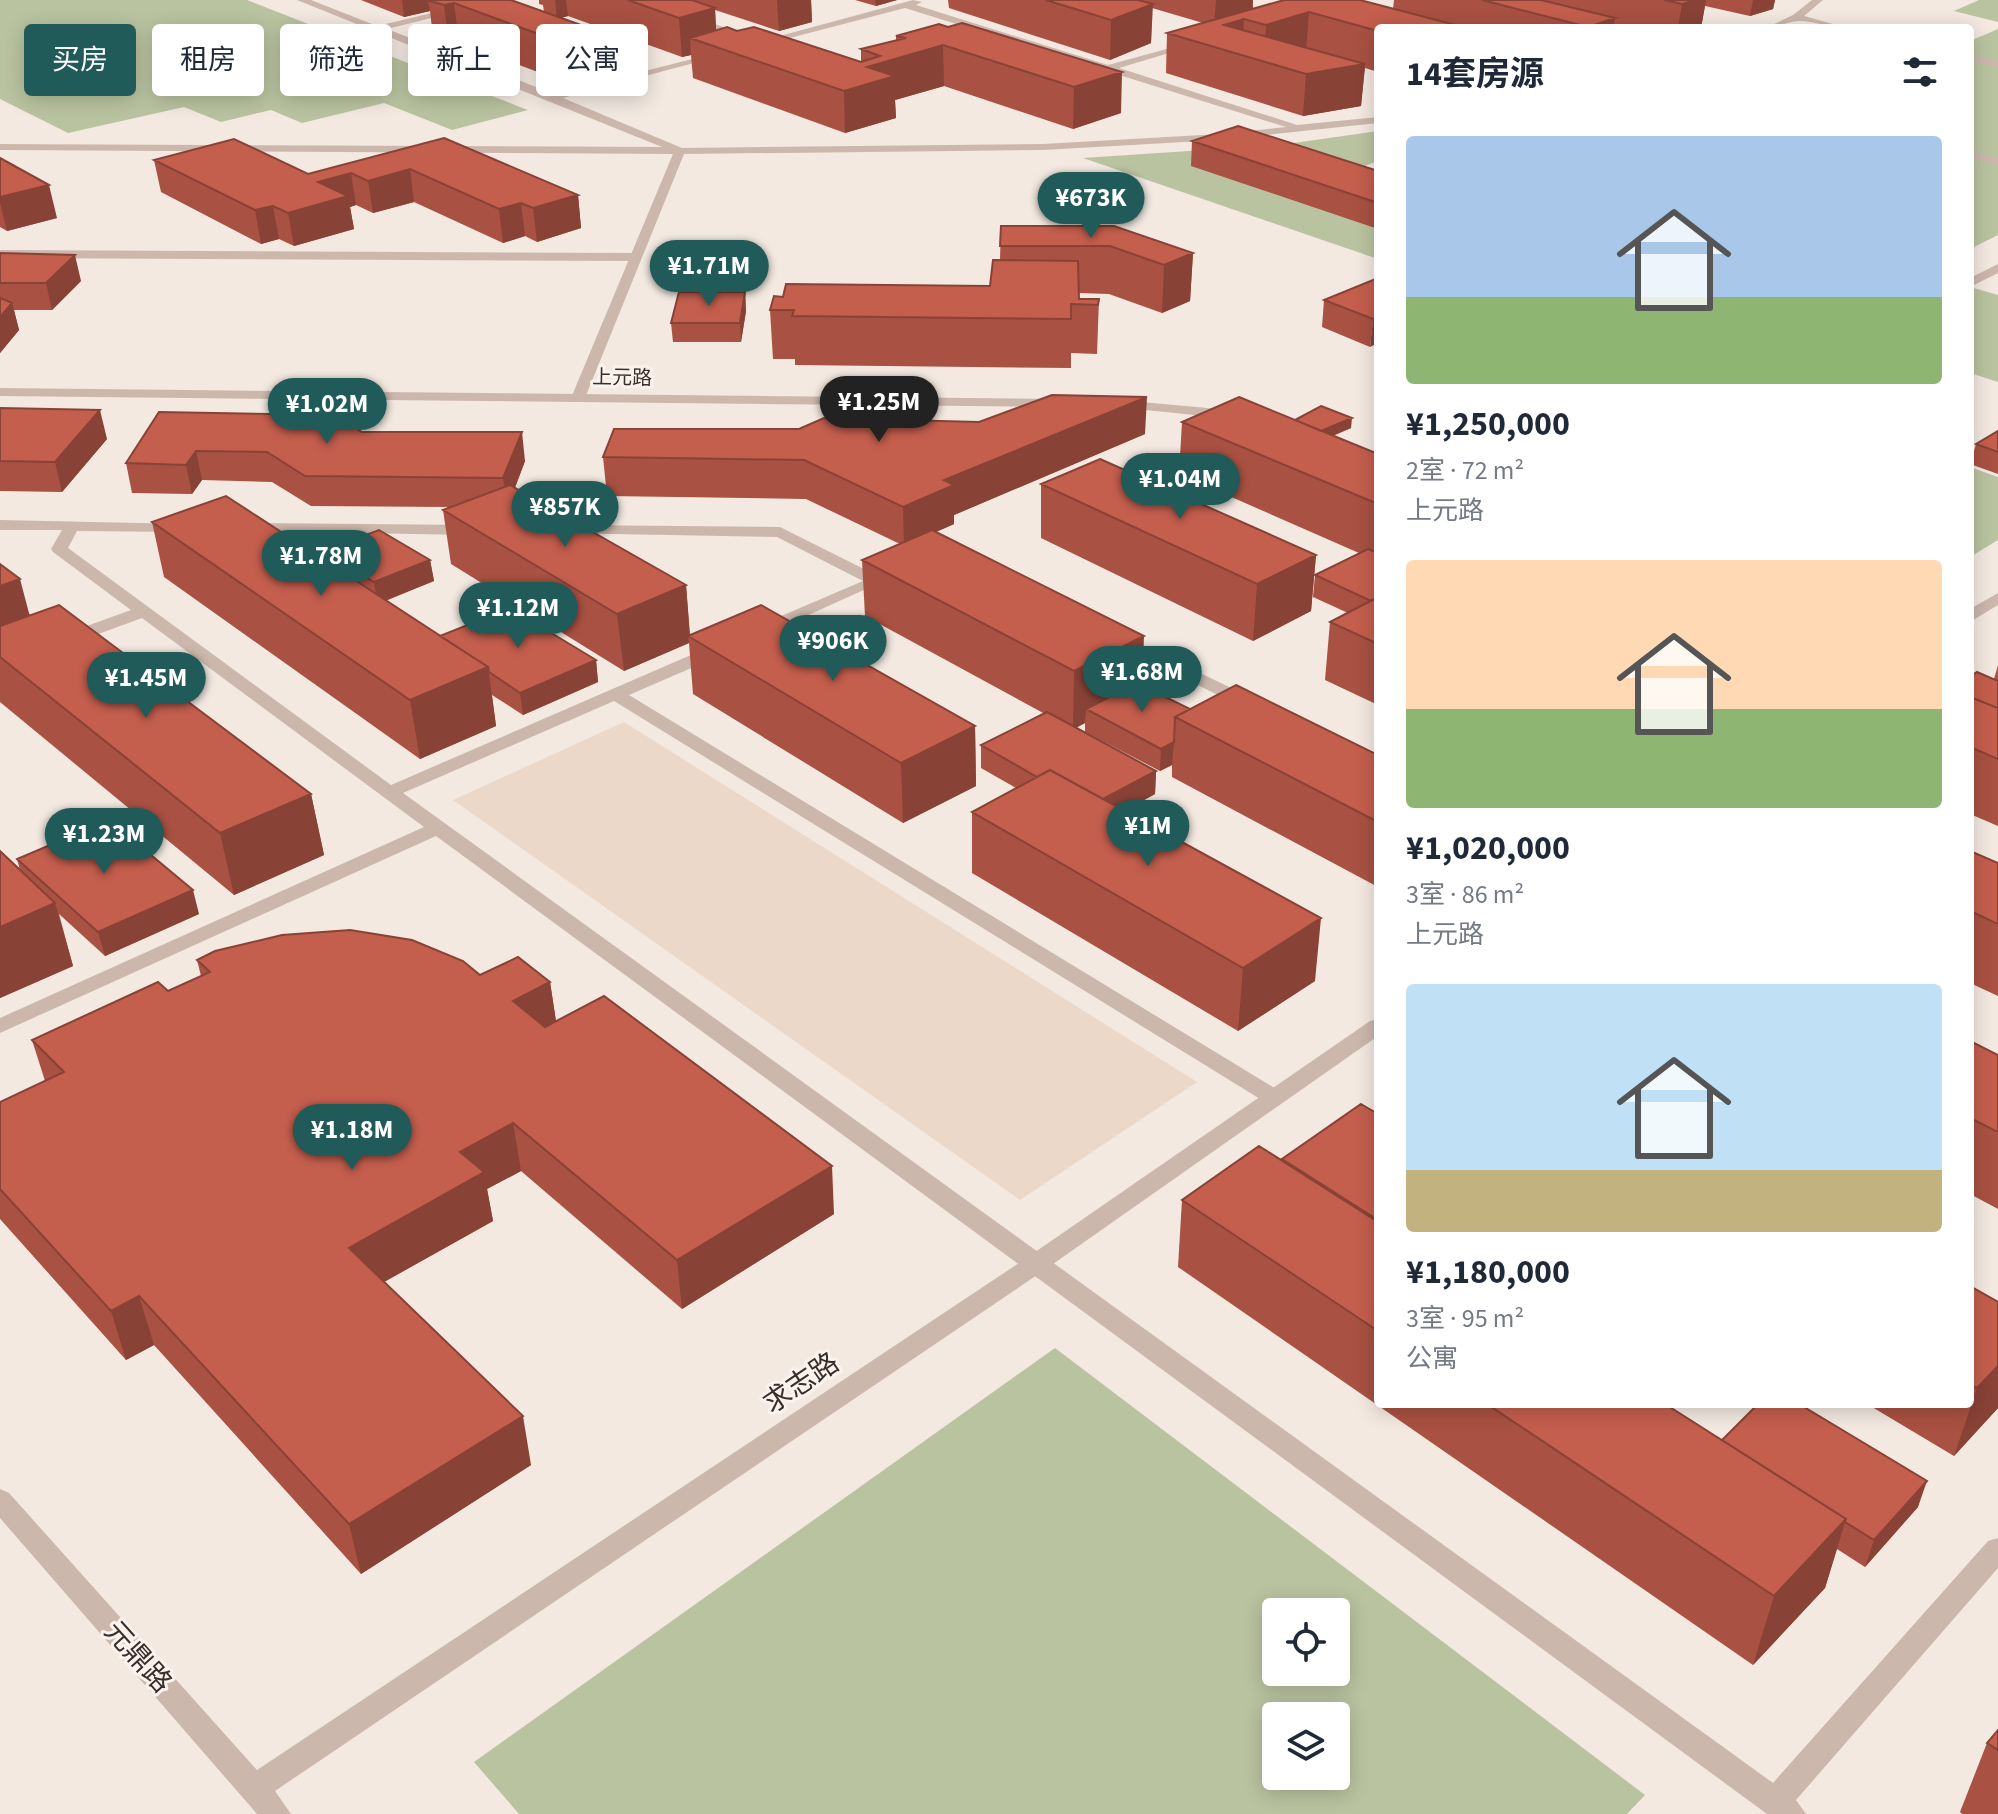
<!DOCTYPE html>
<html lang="zh">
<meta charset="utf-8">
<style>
body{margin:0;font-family:"Source Sans 3","Noto Sans SC",sans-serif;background:#f6f6f7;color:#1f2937;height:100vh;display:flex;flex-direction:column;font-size:30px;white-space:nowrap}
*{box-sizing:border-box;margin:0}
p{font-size:26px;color:#747a83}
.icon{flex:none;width:44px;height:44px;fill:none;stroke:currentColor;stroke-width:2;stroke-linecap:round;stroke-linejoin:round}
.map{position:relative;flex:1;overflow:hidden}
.details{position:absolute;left:1374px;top:24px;width:600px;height:1384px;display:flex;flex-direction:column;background:#fff;border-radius:8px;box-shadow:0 4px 20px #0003}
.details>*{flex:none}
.banner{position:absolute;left:24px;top:24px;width:760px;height:72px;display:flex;gap:16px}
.fabs{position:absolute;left:1262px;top:1598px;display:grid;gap:16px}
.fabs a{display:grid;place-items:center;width:88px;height:88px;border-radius:8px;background:#fff;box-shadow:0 4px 20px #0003;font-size:40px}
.price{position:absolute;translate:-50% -68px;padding:0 18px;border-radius:28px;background:#205b59;color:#fff;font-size:26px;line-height:52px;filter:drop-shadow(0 2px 4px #0008)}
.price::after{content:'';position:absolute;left:50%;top:48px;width:24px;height:18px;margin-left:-12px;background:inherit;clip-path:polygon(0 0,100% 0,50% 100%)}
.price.on{background:#222;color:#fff}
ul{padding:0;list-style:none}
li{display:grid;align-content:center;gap:16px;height:424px;padding:0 32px}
li span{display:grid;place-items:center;height:248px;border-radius:8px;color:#555}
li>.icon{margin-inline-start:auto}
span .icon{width:144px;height:144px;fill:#fffc;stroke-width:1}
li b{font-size:34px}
h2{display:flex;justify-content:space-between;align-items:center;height:96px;padding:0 32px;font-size:34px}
.chip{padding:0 28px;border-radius:8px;background:#fff;box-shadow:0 4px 20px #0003;font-size:28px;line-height:72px}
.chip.on{background:#205b59;color:#fff}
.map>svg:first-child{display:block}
.green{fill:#bac3a0;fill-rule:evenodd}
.plaza{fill:#ebd8c8}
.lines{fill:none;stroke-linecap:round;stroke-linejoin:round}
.lane{fill:#ccb7ac;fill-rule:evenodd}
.street{fill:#ccb7ac;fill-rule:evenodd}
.wall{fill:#a95142}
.shaded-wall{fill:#894236}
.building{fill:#c45e4d;stroke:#894236;stroke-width:2}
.labels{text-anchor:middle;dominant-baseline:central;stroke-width:6;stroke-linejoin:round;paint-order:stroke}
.far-street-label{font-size:20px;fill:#3a2e2b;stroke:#faf3ed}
.near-street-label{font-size:28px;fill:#3a2e2b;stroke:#faf3ed}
</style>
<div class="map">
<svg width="1998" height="1814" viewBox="0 0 1998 1814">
<rect width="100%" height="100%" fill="#f3e9e1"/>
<!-- green -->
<path class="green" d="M 0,0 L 247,0 L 528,110 L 452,130 L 384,103 L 302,123 L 271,110 L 221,122 L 184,107 L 68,133 L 0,99 Z
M 1979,0 L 1998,0 L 1998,22 L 1954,11 Z
M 1998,29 L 1998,235 L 1970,249 L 1970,41 Z
M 1378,131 L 1378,161 L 1343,174 L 1378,186 L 1378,259 L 1083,158 L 1280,145 Z
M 1970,287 L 1998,295 L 1998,382 L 1970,373 Z
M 1970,467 L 1998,477 L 1998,540 L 1970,557 Z
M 1055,1348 L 1645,1795 L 1627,1814 L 519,1814 L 474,1762 ZM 1276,1612 L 1336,1612 L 1336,1672 L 1276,1672 ZM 1276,1716 L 1336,1716 L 1336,1776 L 1276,1776 Z"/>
<!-- plaza -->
<path class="plaza" d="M 624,722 L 1197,1082 L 1020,1200 L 453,800 Z"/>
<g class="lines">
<!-- lane -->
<path class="lane" d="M 297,0 L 311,0 L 377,26 L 487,0 L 504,0 L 387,29 L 554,94 L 720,52 L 720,56 L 563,98 L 682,148 L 1043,144 L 1220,134 L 1286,127 L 905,8 L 759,46 L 754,43 L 913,0 L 922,2 L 916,5 L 1108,65 L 1196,41 L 1196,45 L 1119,68 L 1297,125 L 1378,117 L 1378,123 L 1220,140 L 1043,150 L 684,154 L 585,398 L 578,402 L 571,398 L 673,154 L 0,150 L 0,144 L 662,147 Z
M 632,0 L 646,0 L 752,37 L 743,39 Z
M 1812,0 L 1823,0 L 1804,16 L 1847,28 C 1830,28 1815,21 1799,21 C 1788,21 1778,28 1766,28 L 1793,15 Z
M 1970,55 L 1998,61 L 1998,67 L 1970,61 Z
M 1970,151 L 1998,158 L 1998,165 L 1970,158 Z
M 1998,264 L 1998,273 L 1970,287 L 1970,278 Z
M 0,520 L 186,524 L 186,530 L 180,532 L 77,531 L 68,548 L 391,785 L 707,648 L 719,648 L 722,652 L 719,656 L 629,695 L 1281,1092 L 1284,1097 L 1281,1102 L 1265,1102 L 614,701 L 403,793 L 1773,1783 L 1988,1541 L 1998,1538 L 1998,1568 L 1796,1800 L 1806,1814 L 1767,1814 L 436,836 L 0,1033 L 0,1018 L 424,827 L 142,618 L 74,643 L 62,643 L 60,639 L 62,635 L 131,610 L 53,552 L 51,549 L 62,530 L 0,530 Z
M 248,523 L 472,525 L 480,530 L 472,535 L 242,531 L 242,525 Z
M 564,525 L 780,527 L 876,575 L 889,570 L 897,575 L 764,635 L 758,634 L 756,630 L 758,626 L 863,581 L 777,537 L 558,533 L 558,527 Z
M 1119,634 L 1254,699 L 1257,703 L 1254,707 L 1242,707 L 1113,643 L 1111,639 L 1113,635 Z"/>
<!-- street -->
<path class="street" d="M 0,250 L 636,253 L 642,257 L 636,261 L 0,258 Z
M 0,388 L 1056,399 L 1063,403 L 1056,407 L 0,396 Z
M 1120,400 L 1218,409 L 1237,418 L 1230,422 L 1215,417 L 1115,407 L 1115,401 Z
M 1998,593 L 1998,605 L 1970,622 L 1970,609 Z
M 1378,1019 L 1378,1036 L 1043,1271 L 275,1791 L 291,1814 L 257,1814 L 0,1518 L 0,1489 L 9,1493 L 257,1770 L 1025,1259 L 1370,1021 Z"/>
</g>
<!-- wall -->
<path class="wall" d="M 361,0 L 511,0 L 544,12 L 543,5 L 539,4 L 539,0 L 811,0 L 812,22 L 779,31 L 715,10 L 716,30 L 737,31 L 861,62 L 861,49 L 896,41 L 896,36 L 948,27 L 962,23 L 1121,113 L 1073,129 L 944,86 L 895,100 L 896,118 L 845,133 L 693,78 L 691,55 L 682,57 L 568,16 L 561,18 L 606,34 L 610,74 L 572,85 L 459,42 L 449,44 L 435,40 L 434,29 L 432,28 L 430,11 L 404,17 Z
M 855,0 L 897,0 L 876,6 Z
M 948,0 L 1253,0 L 1253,9 L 1393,9 L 1394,0 L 1775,0 L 1773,9 L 1750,16 L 1705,6 L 1701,28 L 1378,28 L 1378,72 L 1365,68 L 1361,106 L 1303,116 L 1166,73 L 1167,33 L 1203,23 L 1152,8 L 1151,43 L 1110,60 L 949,8 Z
M 444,138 L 578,195 L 581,228 L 537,242 L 525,236 L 503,243 L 414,202 L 373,213 L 356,205 L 350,207 L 354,229 L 294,246 L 279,239 L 261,244 L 161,192 L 154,160 L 308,174 Z
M 1192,141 L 1378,171 L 1378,229 L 1191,166 Z
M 0,158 L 57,218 L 7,231 L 0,227 Z
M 1001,226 L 1193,253 L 1190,301 L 1162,313 L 1109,294 L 1079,293 L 1079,299 L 1099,299 L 1097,354 L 1071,353 L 1071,368 L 795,365 L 795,359 L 773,359 L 770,310 L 783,297 L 990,286 L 1000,260 Z
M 0,253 L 81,281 L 52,310 L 14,310 L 19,330 L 0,353 Z
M 1378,278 L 1370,347 L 1322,327 L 1324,300 Z
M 745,292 L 746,311 L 741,342 L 673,342 L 671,323 Z
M 0,408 L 107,439 L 62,492 L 0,491 Z
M 159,412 L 362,432 L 525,461 L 515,488 L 686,585 L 690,635 L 975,726 L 976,786 L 903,823 L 693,694 L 689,643 L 624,671 L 451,564 L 443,510 L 450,507 L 311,506 L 272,482 L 202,480 L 192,494 L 132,493 L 126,463 Z
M 1295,420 L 1351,428 L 1333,436 L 1378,454 L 1378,705 L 1325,680 L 1330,622 L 1348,613 L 1313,597 L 1315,575 L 1359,553 L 1179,474 L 1182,422 Z
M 1998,431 L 1998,474 L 1970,464 L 1976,444 Z
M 1145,434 L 954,515 L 954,524 L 936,532 L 1142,685 L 1190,709 L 1378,755 L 1378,887 L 1172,777 L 1172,765 L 1160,771 L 1085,732 L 1085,723 L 1076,728 L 1156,771 L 1155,794 L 1124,811 L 1315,981 L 1238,1031 L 972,873 L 972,812 L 1016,788 L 981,768 L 981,745 L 1045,714 L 865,616 L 862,560 L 900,544 L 806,499 L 607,496 L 603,457 Z
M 1041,484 L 1316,555 L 1311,611 L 1253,641 L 1041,538 Z
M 152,522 L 325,561 L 323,551 L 430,560 L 434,581 L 385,600 L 440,636 L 596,660 L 598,682 L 523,715 L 492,695 L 496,726 L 420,759 L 164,577 Z
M 0,564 L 30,615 L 311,794 L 324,855 L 234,895 L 0,702 Z
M 1998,665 L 1998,826 L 1970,814 L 1970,677 L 1994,679 Z
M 0,851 L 20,870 L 17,859 L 199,914 L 105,956 L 59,914 L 73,966 L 0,998 Z
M 1970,851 L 1998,863 L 1998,996 L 1970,983 Z
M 197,960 L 480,975 L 550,982 L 556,1021 L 834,1214 L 682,1309 L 521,1171 L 487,1189 L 493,1221 L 384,1282 L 531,1465 L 361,1574 L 154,1345 L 126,1360 L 0,1219 L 0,1102 L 45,1081 L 32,1040 L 168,991 L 201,976 Z
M 1970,1041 L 1998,1055 L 1998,1209 L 1970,1194 Z
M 1378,1114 L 1378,1404 L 1665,1404 L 1722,1440 L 1918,1507 L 1865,1567 L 1837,1549 L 1825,1588 L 1753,1665 L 1178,1267 L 1182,1200 L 1282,1161 L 1282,1159 Z
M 1970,1286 L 1998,1302 L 1998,1408 L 1954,1456 L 1867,1404 L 1970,1404 Z
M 1998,1730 L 1998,1814 L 1962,1814 L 1960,1812 L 1987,1743 Z"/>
<!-- shaded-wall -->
<path class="shaded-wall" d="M 402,0 L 428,0 L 430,11 L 404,17 Z
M 555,0 L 566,0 L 568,16 L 557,19 Z
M 777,0 L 811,0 L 812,22 L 779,31 Z
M 875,0 L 897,0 L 876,6 Z
M 1216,0 L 1253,0 L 1252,11 L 1214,26 Z
M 1695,0 L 1706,0 L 1701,28 L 1678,28 L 1682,4 Z
M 1753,0 L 1775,0 L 1773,9 L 1750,16 Z
M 454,3 L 459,42 L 449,44 L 444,5 Z
M 1153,4 L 1151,43 L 1110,60 L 1111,20 Z
M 715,8 L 717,47 L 690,38 L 691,55 L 682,57 L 679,18 Z
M 1309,12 L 1306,51 L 1264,62 L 1266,25 Z
M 1615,18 L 1613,28 L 1588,28 L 1588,27 Z
M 1244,19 L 1242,55 L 1224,25 Z
M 606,34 L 610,74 L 572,85 L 568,45 Z
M 943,45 L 944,86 L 895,100 L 896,118 L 845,133 L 844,91 L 867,67 Z
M 1365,64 L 1361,106 L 1303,116 L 1306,74 Z
M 1122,72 L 1121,113 L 1073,129 L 1074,87 Z
M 410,169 L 414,202 L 373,213 L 368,181 Z
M 351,173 L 356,205 L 350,207 L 354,229 L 294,246 L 288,213 L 318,182 Z
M 49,185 L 57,218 L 7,231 L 0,203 L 0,197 Z
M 578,195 L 581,228 L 537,242 L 533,208 Z
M 521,203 L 525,236 L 503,243 L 499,209 Z
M 273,206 L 279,239 L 261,244 L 255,210 Z
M 1193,253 L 1190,301 L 1162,313 L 1164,265 Z
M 75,255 L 81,281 L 52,310 L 46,283 Z
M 745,292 L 746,311 L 741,342 L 740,323 Z
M 12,303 L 19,330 L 0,353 L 0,317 Z
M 1378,317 L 1378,343 L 1370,347 L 1373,319 Z
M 1147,397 L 1145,434 L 954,515 L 954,524 L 904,546 L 903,507 L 944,480 Z
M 100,410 L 107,439 L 62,492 L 55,462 Z
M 1352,418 L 1351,428 L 1319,441 L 1320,431 Z
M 522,432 L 525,461 L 507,508 L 503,478 Z
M 196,451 L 202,480 L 192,494 L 186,465 Z
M 1316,555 L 1311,611 L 1253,641 L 1257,584 Z
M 430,560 L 434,581 L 378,604 L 374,582 Z
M 20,579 L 35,636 L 0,648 L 0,586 Z
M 686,585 L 690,638 L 688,636 L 689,643 L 624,671 L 617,614 Z
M 1144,636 L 1142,694 L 1086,709 L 1085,723 L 1073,729 L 1074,671 Z
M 596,660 L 598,682 L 523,715 L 520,693 Z
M 488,667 L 496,726 L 420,759 L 410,700 Z
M 975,726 L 976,786 L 903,823 L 901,763 Z
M 1174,742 L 1172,765 L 1160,771 L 1161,749 Z
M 1156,771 L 1155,794 L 1089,830 L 1090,807 Z
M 311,794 L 324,855 L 234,895 L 220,833 Z
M 193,890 L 199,914 L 105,956 L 98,932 Z
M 55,903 L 73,966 L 0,998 L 0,927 Z
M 1321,918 L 1315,981 L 1238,1031 L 1243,968 Z
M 550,982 L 557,1028 L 520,1047 L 513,1001 Z
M 513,1123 L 521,1171 L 487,1189 L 493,1221 L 359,1296 L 349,1248 L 460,1152 Z
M 832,1166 L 834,1214 L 682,1309 L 677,1260 Z
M 139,1296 L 154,1345 L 126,1360 L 111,1311 Z
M 1998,1366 L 1998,1408 L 1954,1456 L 1977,1388 Z
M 523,1416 L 531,1465 L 361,1574 L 349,1524 Z
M 1927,1481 L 1918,1507 L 1865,1567 L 1874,1540 Z
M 1846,1519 L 1825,1588 L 1753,1665 L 1774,1596 Z"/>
<!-- building -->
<path class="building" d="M 434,0 L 511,0 L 606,34 L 568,45 L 454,3 L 444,5 L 430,1 Z
M 628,0 L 692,0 L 715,8 L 679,18 Z
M 1046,0 L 1138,0 L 1153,4 L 1111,20 Z
M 1284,0 L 1360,0 L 1467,28 L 1378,28 L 1378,31 L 1309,12 L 1266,25 L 1244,19 L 1224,25 L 1365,64 L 1306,74 L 1167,33 Z
M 1482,0 L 1541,0 L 1615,18 L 1588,27 Z
M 1664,0 L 1695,0 L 1682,4 Z
M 962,23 L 1122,72 L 1074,87 L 943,45 L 867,67 L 895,76 L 844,91 L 690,38 L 727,27 L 737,31 L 754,27 L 861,62 L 880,56 L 861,49 L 906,38 L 896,36 L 939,24 L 948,27 Z
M 1238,126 L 1378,171 L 1378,203 L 1192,141 Z
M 444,138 L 578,195 L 533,208 L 521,203 L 499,209 L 410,169 L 368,181 L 351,173 L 318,182 L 348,196 L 288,213 L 273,206 L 255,210 L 154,160 L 234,139 L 308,174 Z
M 0,158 L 49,185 L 0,197 Z
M 1001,226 L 1114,226 L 1193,253 L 1164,265 L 1110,246 L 1000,246 Z
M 0,253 L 75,255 L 46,283 L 0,283 Z
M 993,260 L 1078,261 L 1079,299 L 1099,299 L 1098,305 L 1071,304 L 1071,319 L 792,316 L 794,310 L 770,310 L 774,296 L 783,297 L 786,284 L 990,286 Z
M 1378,278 L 1378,317 L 1373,319 L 1324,300 Z
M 679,292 L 745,292 L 740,323 L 671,323 Z
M 0,298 L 12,303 L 0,317 Z
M 1052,395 L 1147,397 L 944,480 L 954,485 L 903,507 L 804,460 L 603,457 L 614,429 L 799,429 L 824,418 L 979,422 Z
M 1239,397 L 1378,454 L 1378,504 L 1182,422 Z
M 1321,406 L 1352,418 L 1321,431 L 1295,420 Z
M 0,408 L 100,410 L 55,462 L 0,461 Z
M 159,412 L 332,415 L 362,432 L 522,432 L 503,478 L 305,476 L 267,452 L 196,451 L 186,465 L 126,463 Z
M 1998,431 L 1998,452 L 1976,444 Z
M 1100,459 L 1316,555 L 1257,584 L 1041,484 Z
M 510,485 L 686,585 L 617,614 L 443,510 Z
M 226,496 L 488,667 L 410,700 L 152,522 Z
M 379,530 L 430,560 L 374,582 L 323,551 Z
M 932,530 L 1144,636 L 1074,671 L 862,560 Z
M 1368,549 L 1378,553 L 1378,597 L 1371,601 L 1315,575 Z
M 0,564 L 20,579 L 0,586 Z
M 1378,597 L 1378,644 L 1330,622 Z
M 59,605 L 311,794 L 220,833 L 0,657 L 0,626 Z
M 761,605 L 975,726 L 901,763 L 688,636 Z
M 510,608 L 596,660 L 520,693 L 489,672 L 488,667 L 440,636 Z
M 1977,672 L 1998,681 L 1998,708 L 1970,697 L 1970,677 Z
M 1137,683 L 1190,709 L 1175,717 L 1174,742 L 1161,749 L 1086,709 Z
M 1236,685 L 1378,755 L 1378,822 L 1175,717 Z
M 1970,697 L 1998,708 L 1998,759 L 1970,747 Z
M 1047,712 L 1156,771 L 1103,799 L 1050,770 L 1037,777 L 981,745 Z
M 1050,770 L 1321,918 L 1243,968 L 972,812 Z
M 109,820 L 193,890 L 98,932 L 17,859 Z
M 0,851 L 55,903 L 0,927 Z
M 1970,851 L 1998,863 L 1998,924 L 1970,911 Z
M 350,930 L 412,940 L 463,961 L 480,975 L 518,957 L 550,982 L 513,1001 L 545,1027 L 604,996 L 832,1166 L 677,1260 L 513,1123 L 460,1152 L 484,1172 L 349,1248 L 523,1416 L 349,1524 L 139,1296 L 111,1311 L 0,1189 L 0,1102 L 64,1072 L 32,1040 L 158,982 L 168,991 L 210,972 L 197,960 L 215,951 L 282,935 Z
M 1970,1041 L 1998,1055 L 1998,1132 L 1970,1118 Z
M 1361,1104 L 1378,1114 L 1378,1220 L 1282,1159 Z
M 1259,1146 L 1378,1222 L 1378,1331 L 1182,1200 Z
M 1970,1286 L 1998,1302 L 1998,1366 L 1977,1388 L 1970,1384 Z
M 1487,1404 L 1665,1404 L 1846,1519 L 1774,1596 Z
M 1758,1404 L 1799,1404 L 1927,1481 L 1874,1540 L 1845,1522 L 1846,1519 L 1722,1440 Z
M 1998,1730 L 1998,1750 L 1987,1743 Z"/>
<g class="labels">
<!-- far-street labels -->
<g class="far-street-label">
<text transform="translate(622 378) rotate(1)">上元路</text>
</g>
<!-- near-street labels -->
<g class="near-street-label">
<text transform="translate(801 1383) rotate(-34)">求志路</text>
<text transform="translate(138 1657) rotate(48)">元鼎路</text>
</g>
</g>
</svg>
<div class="fabs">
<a><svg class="icon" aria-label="locate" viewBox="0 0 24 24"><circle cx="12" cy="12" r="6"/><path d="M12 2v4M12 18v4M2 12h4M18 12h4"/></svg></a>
<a><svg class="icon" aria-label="layers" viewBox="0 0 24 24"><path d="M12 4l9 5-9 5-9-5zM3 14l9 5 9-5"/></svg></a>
</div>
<b class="price" style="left:1091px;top:240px">¥673K</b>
<b class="price" style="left:709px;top:308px">¥1.71M</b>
<b class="price on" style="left:879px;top:444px">¥1.25M</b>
<b class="price" style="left:327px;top:446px">¥1.02M</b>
<b class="price" style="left:1180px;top:521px">¥1.04M</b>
<b class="price" style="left:565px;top:549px">¥857K</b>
<b class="price" style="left:321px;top:598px">¥1.78M</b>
<b class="price" style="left:518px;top:650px">¥1.12M</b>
<b class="price" style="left:833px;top:683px">¥906K</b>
<b class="price" style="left:1142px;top:714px">¥1.68M</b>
<b class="price" style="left:146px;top:720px">¥1.45M</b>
<b class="price" style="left:1148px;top:868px">¥1M</b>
<b class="price" style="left:104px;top:876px">¥1.23M</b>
<b class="price" style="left:352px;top:1172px">¥1.18M</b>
<div class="banner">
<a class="chip on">买房</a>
<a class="chip">租房</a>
<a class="chip">筛选</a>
<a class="chip">新上</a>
<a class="chip">公寓</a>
</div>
<section class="details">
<h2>14套房源<svg class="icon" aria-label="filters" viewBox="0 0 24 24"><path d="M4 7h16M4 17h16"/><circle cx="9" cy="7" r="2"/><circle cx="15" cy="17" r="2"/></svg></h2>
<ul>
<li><span style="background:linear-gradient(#a9c7e8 65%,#8fb573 0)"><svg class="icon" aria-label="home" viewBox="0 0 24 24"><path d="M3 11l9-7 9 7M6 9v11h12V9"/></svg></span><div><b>¥1,250,000</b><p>2室 · 72 m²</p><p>上元路</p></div></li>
<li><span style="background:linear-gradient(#ffd9b3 60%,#8fb573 0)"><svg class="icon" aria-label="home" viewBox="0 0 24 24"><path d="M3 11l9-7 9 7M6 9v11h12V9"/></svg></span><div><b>¥1,020,000</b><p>3室 · 86 m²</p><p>上元路</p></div></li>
<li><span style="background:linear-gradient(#bfe0f5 75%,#c2b280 0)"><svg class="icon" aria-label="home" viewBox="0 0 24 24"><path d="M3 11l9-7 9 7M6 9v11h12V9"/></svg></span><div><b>¥1,180,000</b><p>3室 · 95 m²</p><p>公寓</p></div></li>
</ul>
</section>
</div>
